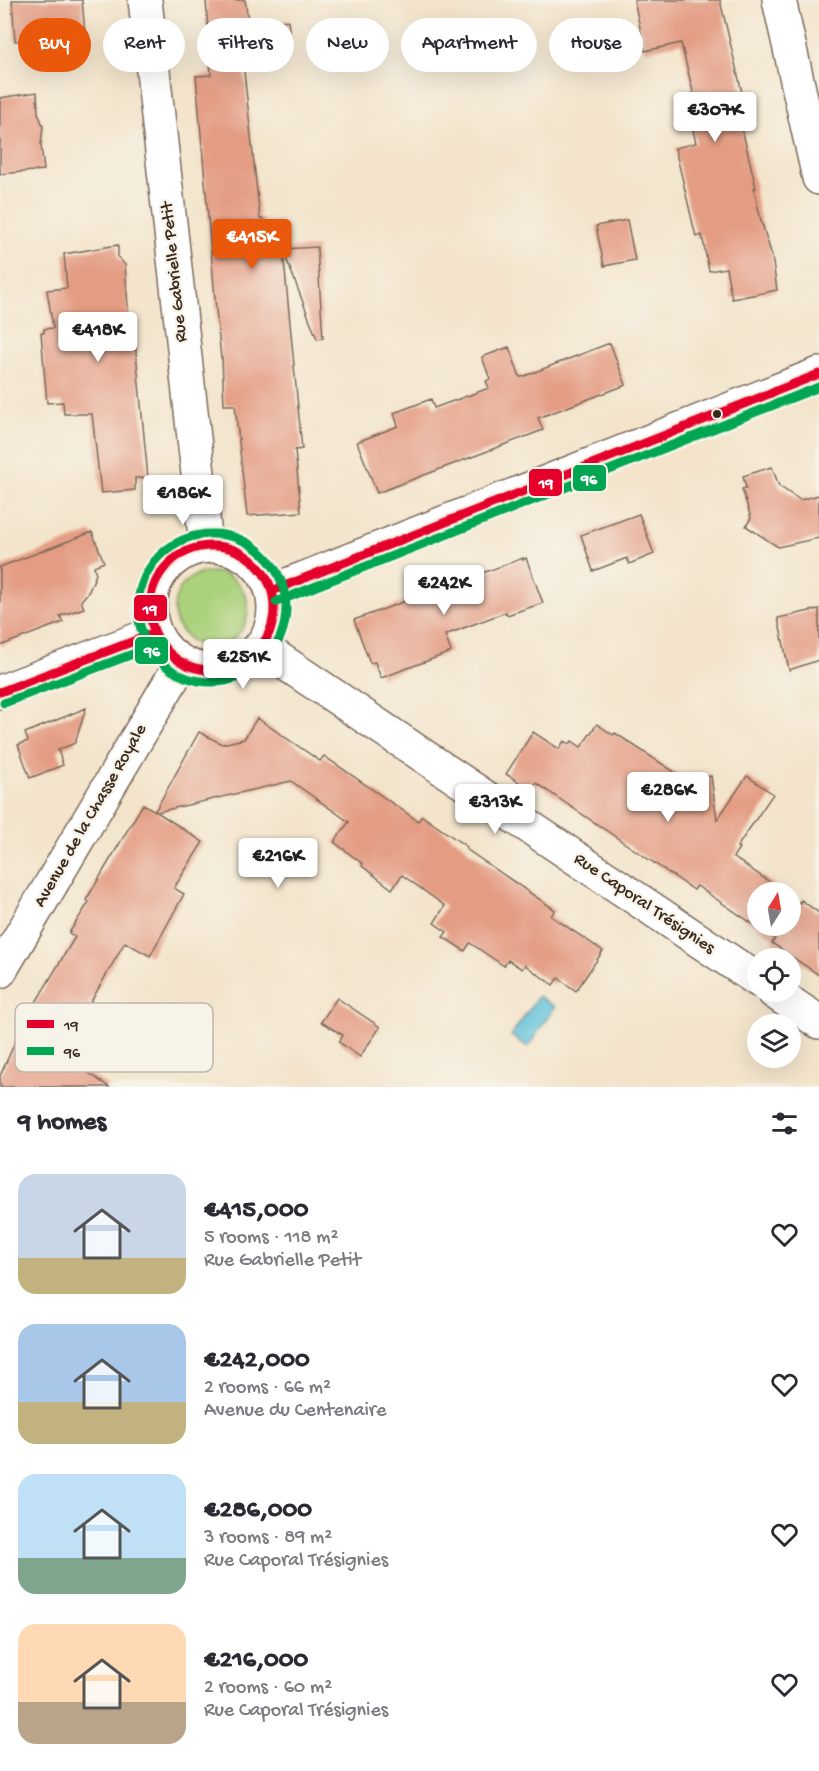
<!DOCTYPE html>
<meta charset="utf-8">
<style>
body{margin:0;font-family:"Gochi Hand",sans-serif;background:#f7f7f7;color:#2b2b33;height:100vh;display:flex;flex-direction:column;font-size:22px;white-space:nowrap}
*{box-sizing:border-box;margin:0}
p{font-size:20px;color:#7c7c81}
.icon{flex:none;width:33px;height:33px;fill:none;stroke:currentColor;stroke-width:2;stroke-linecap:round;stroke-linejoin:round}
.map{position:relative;height:1087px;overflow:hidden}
.sheet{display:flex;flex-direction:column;background:#fff;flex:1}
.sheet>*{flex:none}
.banner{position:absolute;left:18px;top:18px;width:783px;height:54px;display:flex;gap:12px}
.needle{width:39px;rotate:11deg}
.fabs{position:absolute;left:747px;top:882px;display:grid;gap:12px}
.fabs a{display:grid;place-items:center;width:54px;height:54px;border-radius:50%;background:#fff;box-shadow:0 6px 24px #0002;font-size:30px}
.price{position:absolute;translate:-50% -51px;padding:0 14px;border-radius:6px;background:#fff;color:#222;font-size:20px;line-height:39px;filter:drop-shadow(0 2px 3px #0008)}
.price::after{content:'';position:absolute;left:50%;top:36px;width:18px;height:14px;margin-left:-9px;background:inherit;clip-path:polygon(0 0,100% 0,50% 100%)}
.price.selected{background:#ea580c;color:#fff}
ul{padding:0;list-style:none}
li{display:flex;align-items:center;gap:18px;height:150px;padding:0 18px}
li span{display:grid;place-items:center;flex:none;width:168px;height:120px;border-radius:18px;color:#555}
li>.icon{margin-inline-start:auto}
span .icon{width:72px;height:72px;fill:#fffc;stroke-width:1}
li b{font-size:26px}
h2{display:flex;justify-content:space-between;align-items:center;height:72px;padding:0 18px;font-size:26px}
.tag{padding:0 21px;border-radius:27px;background:#fff;box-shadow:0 6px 24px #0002;font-size:21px;line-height:54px}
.tag.selected{background:#ea580c;color:#fff}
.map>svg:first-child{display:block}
.green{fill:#abd17b;stroke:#737e4c;stroke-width:1.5}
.water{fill:#5bc0d9;stroke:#4b757c;stroke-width:1.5}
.building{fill:#e49c83}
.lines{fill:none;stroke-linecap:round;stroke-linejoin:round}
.minor-casing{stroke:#7b6b5b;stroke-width:36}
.minor{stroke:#fff;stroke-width:33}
.bus-1-casing{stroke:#f7f3e8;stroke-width:14}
.bus-2-casing{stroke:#f7f3e8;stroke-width:14}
.bus-1{stroke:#e4002b;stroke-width:9}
.bus-2{stroke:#00a651;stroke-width:9}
.bus-dot{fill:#3b2a1e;stroke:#f7f3e8;stroke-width:2}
.labels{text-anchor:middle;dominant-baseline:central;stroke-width:4.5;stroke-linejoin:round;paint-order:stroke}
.street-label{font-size:18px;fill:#3b2a1e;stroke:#f7f3e8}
.key{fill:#f7f3e8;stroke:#bfb7ab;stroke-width:1.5}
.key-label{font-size:16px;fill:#3b2a1e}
.line-badge{stroke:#f7f3e8;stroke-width:2}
.badge-label{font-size:16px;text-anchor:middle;font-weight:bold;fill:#fff}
</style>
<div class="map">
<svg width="819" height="1087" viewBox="0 0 819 1087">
<rect width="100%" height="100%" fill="#f7f3e8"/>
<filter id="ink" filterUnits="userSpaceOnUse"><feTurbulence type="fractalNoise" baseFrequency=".0167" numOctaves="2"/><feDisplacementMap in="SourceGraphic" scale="12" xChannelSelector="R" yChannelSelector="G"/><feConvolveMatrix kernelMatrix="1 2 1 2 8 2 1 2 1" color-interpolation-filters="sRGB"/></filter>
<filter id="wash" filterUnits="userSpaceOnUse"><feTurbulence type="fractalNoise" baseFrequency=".008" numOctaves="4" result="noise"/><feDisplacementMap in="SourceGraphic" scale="24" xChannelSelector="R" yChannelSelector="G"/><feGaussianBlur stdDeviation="1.35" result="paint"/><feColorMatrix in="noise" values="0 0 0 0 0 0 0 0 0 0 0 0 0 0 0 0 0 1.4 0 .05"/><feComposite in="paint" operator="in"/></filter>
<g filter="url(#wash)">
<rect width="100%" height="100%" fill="#f3e4cb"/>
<!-- green -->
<path class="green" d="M174 609a37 37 0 1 1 74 0a37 37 0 1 1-74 0Z"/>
<!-- water -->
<path class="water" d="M 538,996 L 555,1007 L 528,1047 L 511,1036 Z"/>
<g id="blocks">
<!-- building -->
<path class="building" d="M 12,0 L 82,0 L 85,33 L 15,41 Z
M 206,0 L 245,0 L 249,26 L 288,20 L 291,48 L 242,53 L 260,219 L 263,219 L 268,250 L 317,247 L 323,338 L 317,339 L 283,250 L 302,449 L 295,450 L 301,512 L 247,516 L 235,405 L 224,405 L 222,358 L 221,358 L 216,310 L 196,76 L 211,75 Z
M 634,0 L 720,0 L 745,105 L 737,107 L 756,188 L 754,188 L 760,217 L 772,256 L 777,290 L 732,299 L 726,268 L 709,271 L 702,235 L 696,237 L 675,148 L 696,143 L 692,126 L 701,124 L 681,43 L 645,51 Z
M 37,92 L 38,113 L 43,126 L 41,145 L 44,170 L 0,174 L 0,98 Z
M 627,220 L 635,260 L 604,266 L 596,226 Z
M 118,245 L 118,257 L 125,265 L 129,321 L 133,321 L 148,478 L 135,478 L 135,490 L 101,493 L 92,414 L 64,414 L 63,402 L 47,403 L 41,333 L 44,333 L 44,329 L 53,328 L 47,290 L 67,288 L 64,254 Z
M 610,343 L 626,385 L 538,418 L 543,430 L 377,493 L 357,442 L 398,426 L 394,413 L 431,399 L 434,408 L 489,388 L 486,381 L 490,379 L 482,357 L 509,347 L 520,377 L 522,377 Z
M 772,467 L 779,486 L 800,500 L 819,495 L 819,538 L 778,547 L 746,526 L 751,518 L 742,489 L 746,488 L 743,476 Z
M 639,514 L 654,554 L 629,564 L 627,558 L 593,571 L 581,535 Z
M 92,532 L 104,562 L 94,566 L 96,574 L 89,591 L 81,601 L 84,608 L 60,616 L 63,622 L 0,646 L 0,567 Z
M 523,558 L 523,560 L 526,558 L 543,603 L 507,615 L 506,612 L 445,635 L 451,652 L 381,678 L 375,662 L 370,663 L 354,620 Z
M 819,609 L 819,660 L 789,670 L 778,618 Z
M 86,708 L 75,743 L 58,750 L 63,765 L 30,778 L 18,745 L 28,741 L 25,733 Z
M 257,718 L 320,761 L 324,756 L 418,821 L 422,816 L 467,847 L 466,849 L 555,910 L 551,916 L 603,951 L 576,991 L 558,978 L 553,985 L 525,965 L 522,969 L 508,960 L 504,966 L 470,943 L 465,951 L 443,937 L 447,932 L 434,923 L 445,906 L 402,875 L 392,889 L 362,866 L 363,864 L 334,842 L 349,822 L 291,781 L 157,812 L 203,842 L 174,888 L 184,894 L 150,956 L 125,942 L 61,1054 L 109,1087 L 0,1087 L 0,1076 L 24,1022 L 75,937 L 69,933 L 89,902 L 86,900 L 143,804 L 155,811 L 199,732 L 222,744 L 244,739 Z
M 597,724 L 613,735 L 615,733 L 685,779 L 711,776 L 717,820 L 747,776 L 773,794 L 737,847 L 739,848 L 733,857 L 785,892 L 758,892 L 758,926 L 790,926 L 790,896 L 800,903 L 801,900 L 819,913 L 819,975 L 772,943 L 775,939 L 697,886 L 694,890 L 536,783 L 531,790 L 506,774 L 533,732 L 559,749 L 564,741 L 570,744 L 572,741 L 581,747 Z
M 337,998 L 380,1027 L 360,1057 L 339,1042 L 343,1035 L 321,1022 Z"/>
</g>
</g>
<g filter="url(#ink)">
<use href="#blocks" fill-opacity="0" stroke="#7b6b5b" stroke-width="1.5"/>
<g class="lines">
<defs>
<path id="minor" d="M 145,0 L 206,545
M 779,0 L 819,178
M150 608a62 62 0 1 1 124 0a62 62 0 1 1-124 0Z
M 272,591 L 819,374
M 261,647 L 758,980
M 0,692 L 155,633
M 0,971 L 182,662
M 774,992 L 819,1022"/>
</defs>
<!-- minor casing -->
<use href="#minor" class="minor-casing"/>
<!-- minor -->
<use href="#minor" class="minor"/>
<defs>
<path id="bus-1" d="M150 608a62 62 0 1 1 124 0a62 62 0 1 1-124 0Z
M 272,591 L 819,374
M 0,692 L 155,633"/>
<path id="bus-2" d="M138 608a74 74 0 1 1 148 0a74 74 0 1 1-148 0Z
M 276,602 L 819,387
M 4,703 L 159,644"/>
</defs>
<!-- bus-1 casing -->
<use href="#bus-1" class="bus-1-casing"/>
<!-- bus-2 casing -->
<use href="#bus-2" class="bus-2-casing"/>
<!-- bus-1 -->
<use href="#bus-1" class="bus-1"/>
<!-- bus-2 -->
<use href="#bus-2" class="bus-2"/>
</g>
</g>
<!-- markers -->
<circle class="bus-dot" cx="717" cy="414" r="5"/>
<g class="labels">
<!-- street labels -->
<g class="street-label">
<text transform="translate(175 272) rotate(-96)">Rue Gabrielle Petit</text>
<text transform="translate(91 816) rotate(-60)">Avenue de la Chasse Royale</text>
<text transform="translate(644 904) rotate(34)">Rue Caporal Trésignies</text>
</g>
</g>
<!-- legend -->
<rect x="15" y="1003" width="198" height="69" rx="9" class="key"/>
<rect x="27" y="1020" width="27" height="8" fill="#e4002b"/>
<rect x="27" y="1047" width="27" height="8" fill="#00a651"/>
<g class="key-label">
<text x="64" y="1030">19</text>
<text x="64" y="1057">96</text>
</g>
<g class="line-badge">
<rect x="572" y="464" width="35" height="28" rx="6" fill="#00a651"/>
<rect x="528" y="468" width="35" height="29" rx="6" fill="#e4002b"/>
<rect x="133" y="594" width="35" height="28" rx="6" fill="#e4002b"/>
<rect x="134" y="636" width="35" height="29" rx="6" fill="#00a651"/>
</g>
<g class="badge-label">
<text x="589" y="484">96</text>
<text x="546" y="488">19</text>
<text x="150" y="614">19</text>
<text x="152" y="656">96</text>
</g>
</svg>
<div class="fabs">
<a><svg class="needle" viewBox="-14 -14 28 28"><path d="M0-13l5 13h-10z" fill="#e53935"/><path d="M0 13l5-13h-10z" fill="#7c7c81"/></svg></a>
<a><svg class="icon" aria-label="locate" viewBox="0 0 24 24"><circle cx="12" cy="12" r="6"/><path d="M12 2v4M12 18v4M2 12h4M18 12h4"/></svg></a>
<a><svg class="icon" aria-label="layers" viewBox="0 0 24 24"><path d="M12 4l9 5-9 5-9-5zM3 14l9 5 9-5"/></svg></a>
</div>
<b class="price" style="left:715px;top:143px">€307K</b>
<b class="price selected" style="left:252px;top:270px">€415K</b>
<b class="price" style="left:98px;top:363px">€418K</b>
<b class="price" style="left:183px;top:526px">€186K</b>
<b class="price" style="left:444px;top:616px">€242K</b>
<b class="price" style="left:243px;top:690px">€251K</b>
<b class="price" style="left:668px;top:823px">€286K</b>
<b class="price" style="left:495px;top:835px">€313K</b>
<b class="price" style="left:278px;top:889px">€216K</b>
<div class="banner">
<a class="tag selected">Buy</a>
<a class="tag">Rent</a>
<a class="tag">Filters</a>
<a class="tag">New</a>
<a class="tag">Apartment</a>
<a class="tag">House</a>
</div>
</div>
<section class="sheet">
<h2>9 homes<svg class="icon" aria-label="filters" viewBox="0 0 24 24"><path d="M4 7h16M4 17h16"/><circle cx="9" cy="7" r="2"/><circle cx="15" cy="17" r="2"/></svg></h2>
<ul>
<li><span style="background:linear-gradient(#c9d6e8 70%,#c2b280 0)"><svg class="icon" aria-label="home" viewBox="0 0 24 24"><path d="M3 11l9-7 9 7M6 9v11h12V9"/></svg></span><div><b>€415,000</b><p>5 rooms · 118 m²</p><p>Rue Gabrielle Petit</p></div><svg class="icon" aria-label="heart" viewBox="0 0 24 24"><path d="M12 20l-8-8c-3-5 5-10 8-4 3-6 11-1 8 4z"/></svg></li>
<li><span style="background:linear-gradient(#a9c7e8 65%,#c2b280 0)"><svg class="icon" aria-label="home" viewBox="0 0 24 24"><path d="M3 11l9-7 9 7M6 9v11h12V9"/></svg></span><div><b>€242,000</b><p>2 rooms · 66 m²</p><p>Avenue du Centenaire</p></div><svg class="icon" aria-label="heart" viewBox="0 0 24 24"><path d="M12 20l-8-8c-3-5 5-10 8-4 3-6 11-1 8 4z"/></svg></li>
<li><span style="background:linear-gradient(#bfe0f5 70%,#7fa58c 0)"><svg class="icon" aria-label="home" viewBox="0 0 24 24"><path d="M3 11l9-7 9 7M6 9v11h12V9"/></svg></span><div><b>€286,000</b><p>3 rooms · 89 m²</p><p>Rue Caporal Trésignies</p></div><svg class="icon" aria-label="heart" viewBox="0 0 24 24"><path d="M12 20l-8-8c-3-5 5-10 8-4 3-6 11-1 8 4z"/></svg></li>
<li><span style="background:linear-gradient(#ffd9b3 65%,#b9a48a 0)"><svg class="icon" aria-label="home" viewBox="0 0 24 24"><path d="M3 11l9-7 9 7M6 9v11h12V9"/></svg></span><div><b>€216,000</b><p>2 rooms · 60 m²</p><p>Rue Caporal Trésignies</p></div><svg class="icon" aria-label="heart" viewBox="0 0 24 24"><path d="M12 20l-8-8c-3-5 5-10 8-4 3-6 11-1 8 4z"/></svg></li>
</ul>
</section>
